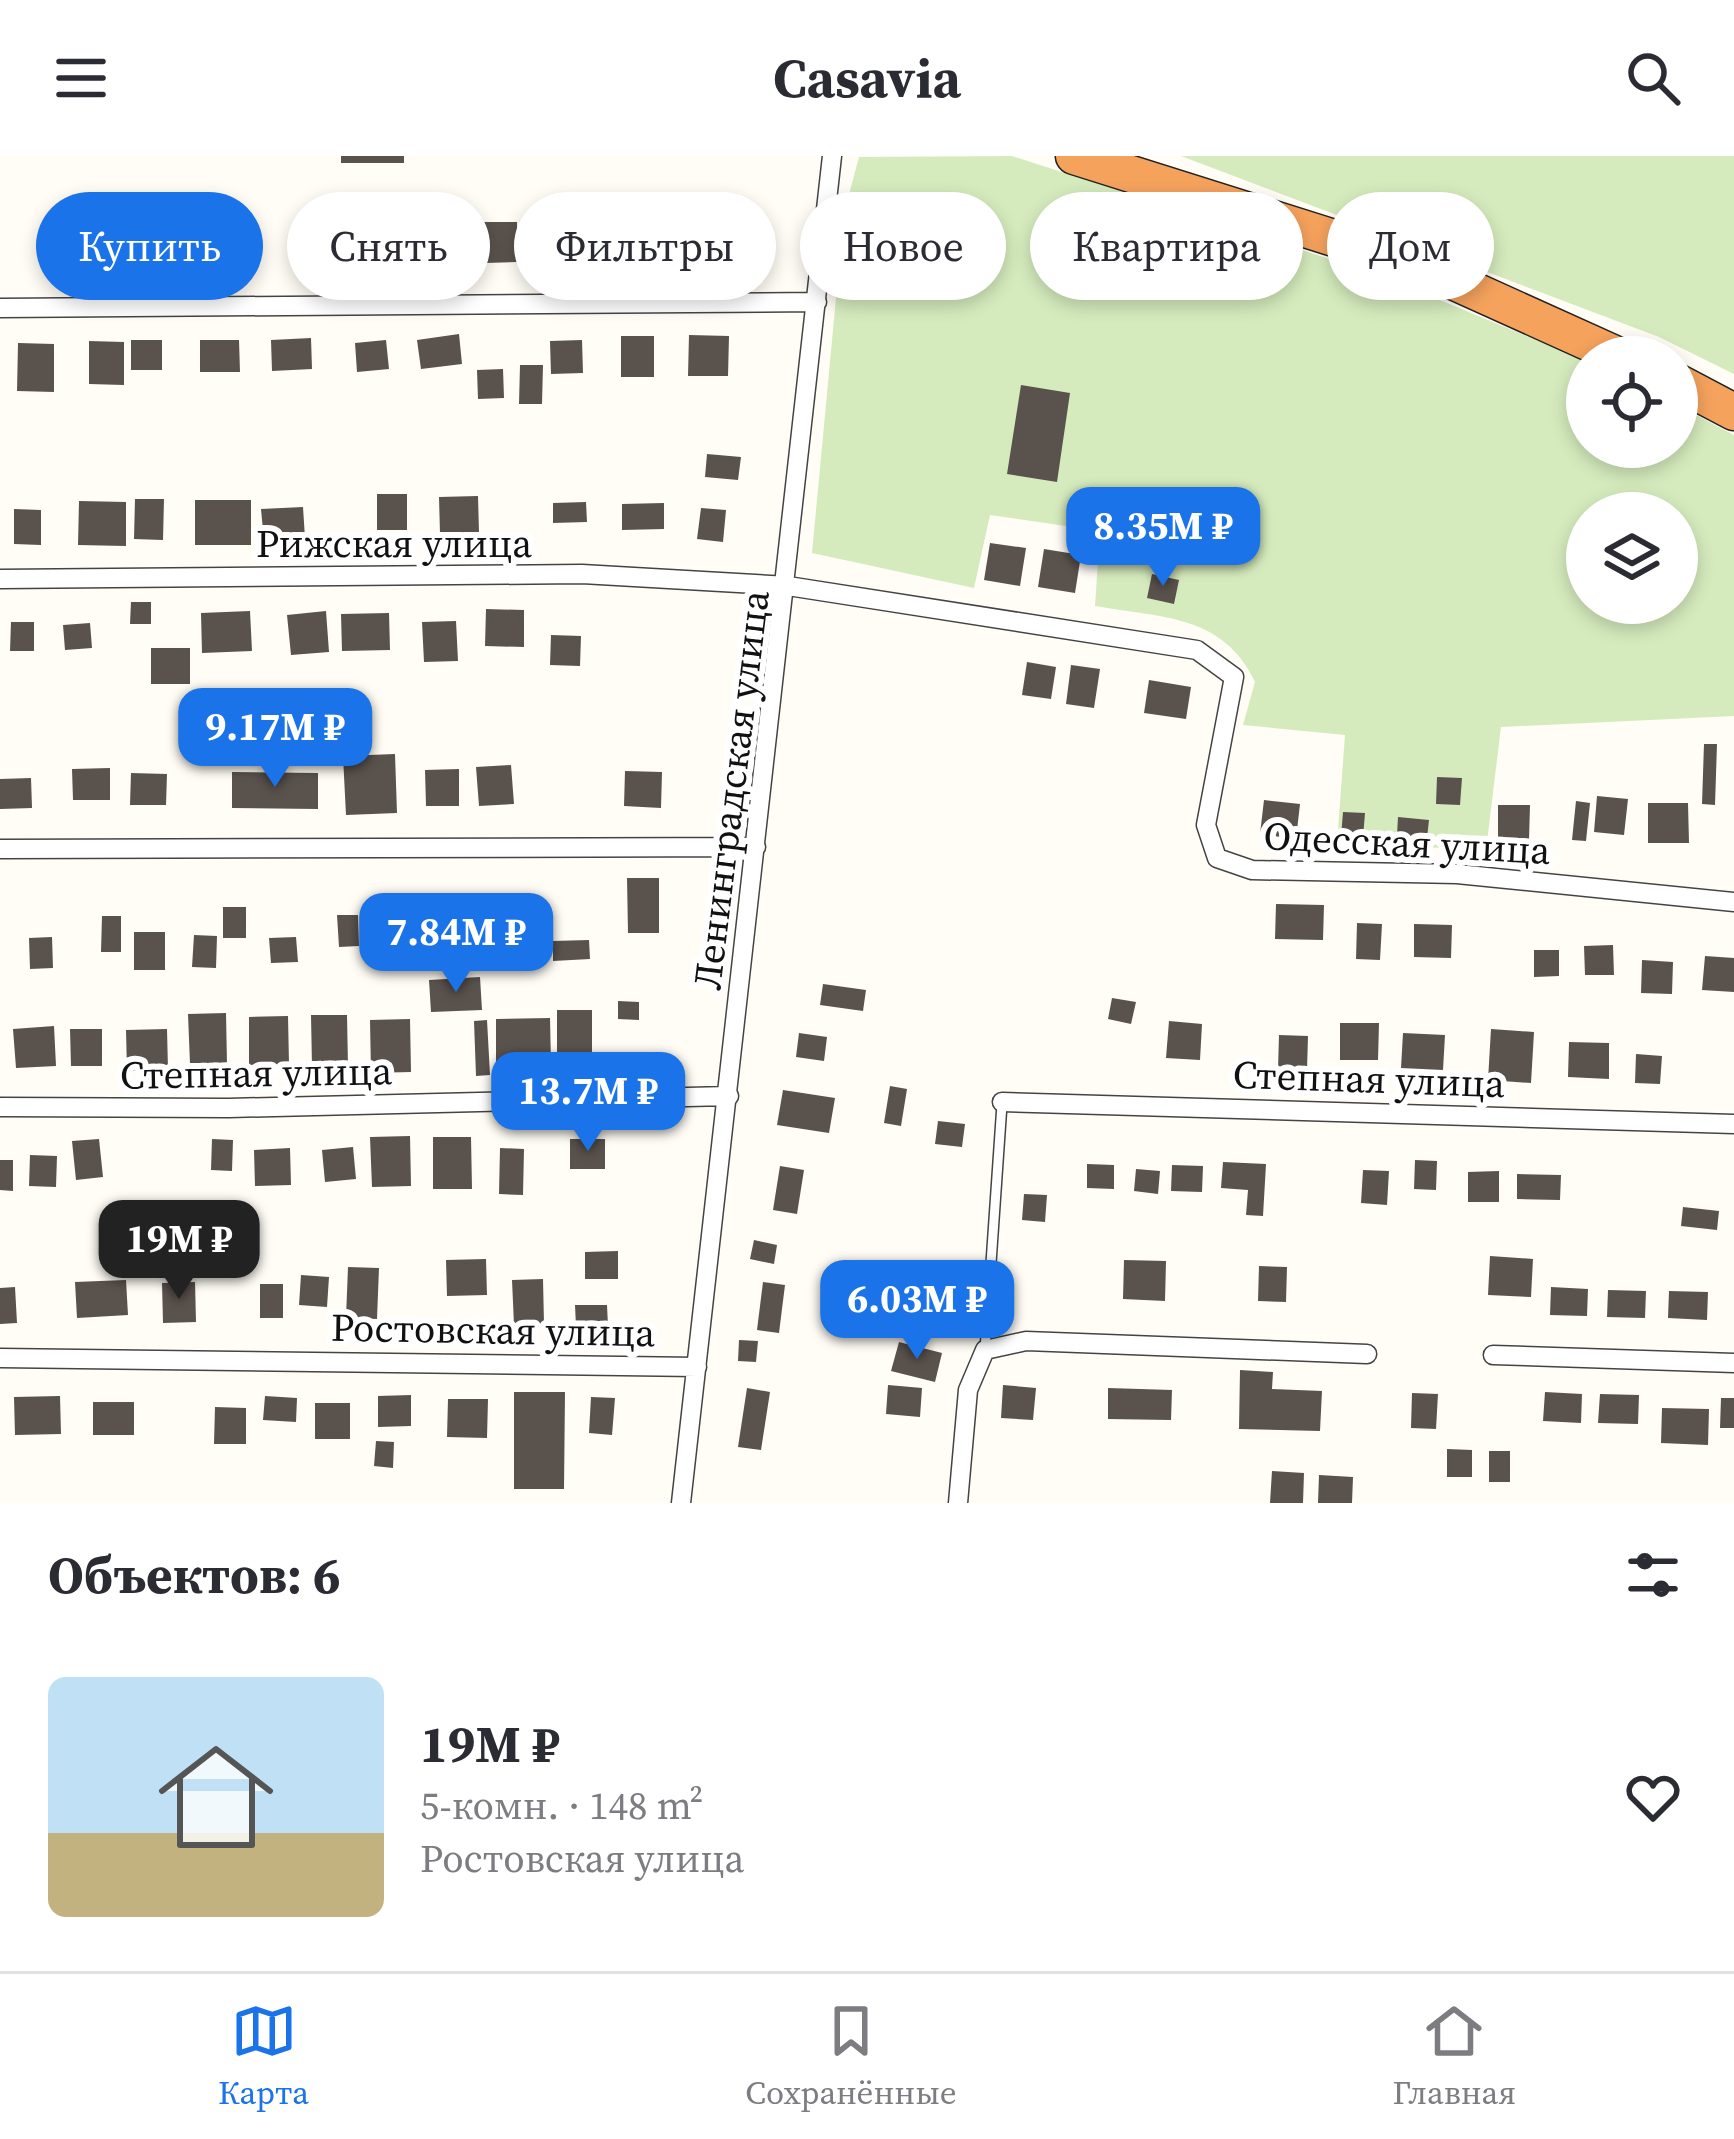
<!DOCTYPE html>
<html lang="ru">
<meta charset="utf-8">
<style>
body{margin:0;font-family:"Source Serif 4",serif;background:#f7f7f7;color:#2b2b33;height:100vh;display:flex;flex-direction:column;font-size:45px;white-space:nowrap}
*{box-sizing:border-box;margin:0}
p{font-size:39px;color:#7c7c81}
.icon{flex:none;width:66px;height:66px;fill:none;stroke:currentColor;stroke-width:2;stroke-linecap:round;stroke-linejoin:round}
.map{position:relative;height:1347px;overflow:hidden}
.panel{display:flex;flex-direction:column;background:#fff;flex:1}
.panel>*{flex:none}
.guide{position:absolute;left:36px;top:36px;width:1662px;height:108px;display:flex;gap:24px}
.fabs{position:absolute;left:1566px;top:180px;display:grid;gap:24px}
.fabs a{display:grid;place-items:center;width:132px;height:132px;border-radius:50%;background:#fff;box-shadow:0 6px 18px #0003;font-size:60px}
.price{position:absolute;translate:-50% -102px;padding:0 27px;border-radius:24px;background:#1a73e8;color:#fff;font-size:39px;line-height:78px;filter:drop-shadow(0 3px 6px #0008)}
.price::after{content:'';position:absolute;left:50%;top:72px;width:36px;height:27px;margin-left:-18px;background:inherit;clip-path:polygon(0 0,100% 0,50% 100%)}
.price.selected{background:#222;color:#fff}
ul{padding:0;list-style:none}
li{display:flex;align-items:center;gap:36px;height:300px;padding:0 48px}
li span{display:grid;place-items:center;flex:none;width:336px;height:240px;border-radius:18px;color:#555}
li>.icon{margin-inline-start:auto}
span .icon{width:144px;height:144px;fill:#fffc;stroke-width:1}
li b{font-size:51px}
h2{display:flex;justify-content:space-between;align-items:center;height:144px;padding:0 48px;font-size:51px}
.pill{padding:0 42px;border-radius:54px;background:#fff;box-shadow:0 6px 18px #0003;font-size:42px;line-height:108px}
.pill.selected{background:#1a73e8;color:#fff}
header{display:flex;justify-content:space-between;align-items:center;height:156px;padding:0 48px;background:#fff;font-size:54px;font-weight:700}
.menu{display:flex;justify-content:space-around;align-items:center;height:168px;border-top:3px solid #e1e1e2;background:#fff;font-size:33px;color:#7c7c81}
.menu a{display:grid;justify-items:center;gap:6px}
.menu .selected{color:#1a73e8}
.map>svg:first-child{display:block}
.green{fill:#d5ebbd;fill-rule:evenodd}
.building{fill:#5a524d}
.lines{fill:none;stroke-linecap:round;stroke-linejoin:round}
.lane-casing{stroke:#444;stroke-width:12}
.street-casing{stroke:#444;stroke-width:21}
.highway-casing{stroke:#222;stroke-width:39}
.lane{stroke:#fff;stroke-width:9}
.street{stroke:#fff;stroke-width:18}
.highway{stroke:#f5a25d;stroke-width:36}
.labels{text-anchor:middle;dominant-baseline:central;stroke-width:12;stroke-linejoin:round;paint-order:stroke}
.street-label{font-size:39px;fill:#111;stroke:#fff}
</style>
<header><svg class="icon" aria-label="menu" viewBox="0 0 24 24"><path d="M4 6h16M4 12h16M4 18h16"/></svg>Casavia<svg class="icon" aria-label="search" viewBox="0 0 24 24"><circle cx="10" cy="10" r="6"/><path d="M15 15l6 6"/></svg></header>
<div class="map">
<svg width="1734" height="1347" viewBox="0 0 1734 1347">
<rect width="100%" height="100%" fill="#fffdf5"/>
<!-- green -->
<path class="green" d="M 1012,0 L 1382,120 L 1587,205 L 1587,291 L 1677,291 L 1677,249 L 1734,279 L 1734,560 L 1501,571 L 1486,694 L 1337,687 L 1345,579 L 1243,569 L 1255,526 C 1223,458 1162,462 1095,450 L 1100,375 L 990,359 L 974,432 L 812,397 L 844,57 L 859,1 ZM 1587,357 L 1677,357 L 1677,447 L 1587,447 Z
M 1181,0 L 1734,0 L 1734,218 L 1659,181 Z"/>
<!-- building -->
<path class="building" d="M 341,0 L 404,0 L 404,7 L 341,7 Z
M 590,55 L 592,104 L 555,106 L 553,57 Z
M 392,56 L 394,110 L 342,111 L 340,57 Z
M 631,56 L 669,57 L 667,111 L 629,110 Z
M 207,64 L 254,64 L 253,106 L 206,105 Z
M 484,66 L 517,66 L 517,106 L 485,107 Z
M 163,67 L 165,101 L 133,103 L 132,69 Z
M 429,69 L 453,69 L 453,106 L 428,106 Z
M 44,70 L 57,70 L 56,114 L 43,114 Z
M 331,79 L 333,101 L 317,103 L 315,80 Z
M 683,79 L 716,79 L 716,107 L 683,107 Z
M 459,178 L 462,208 L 421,213 L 417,184 Z
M 689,179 L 729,180 L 728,220 L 688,220 Z
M 621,180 L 654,180 L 654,221 L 621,221 Z
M 311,182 L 312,213 L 272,215 L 271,184 Z
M 131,184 L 162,184 L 162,214 L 131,214 Z
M 200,184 L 239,184 L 240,216 L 200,216 Z
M 386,184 L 389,213 L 357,216 L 355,187 Z
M 582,184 L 583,217 L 551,218 L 550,185 Z
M 89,185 L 124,186 L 124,229 L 89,228 Z
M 18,187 L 54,188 L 54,236 L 17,235 Z
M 520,209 L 543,209 L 542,248 L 519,248 Z
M 503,213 L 504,242 L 478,243 L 477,214 Z
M 1021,229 L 1070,237 L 1057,326 L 1007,318 Z
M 707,298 L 741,301 L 738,324 L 705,321 Z
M 377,338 L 407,338 L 407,374 L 377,374 Z
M 478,340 L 479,376 L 440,378 L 439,341 Z
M 135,343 L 164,343 L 163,384 L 134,383 Z
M 195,344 L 251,344 L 251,389 L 195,389 Z
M 79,345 L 126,346 L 126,390 L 78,389 Z
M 586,346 L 587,366 L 553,367 L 553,347 Z
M 664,347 L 664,373 L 622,374 L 622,348 Z
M 303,351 L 305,382 L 264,385 L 261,353 Z
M 701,352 L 726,354 L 723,386 L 697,383 Z
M 14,353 L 41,354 L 41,389 L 14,388 Z
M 990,387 L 1026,392 L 1020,430 L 984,424 Z
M 1044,393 L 1081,399 L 1075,437 L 1038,431 Z
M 1152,418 L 1179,424 L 1174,448 L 1147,442 Z
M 131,446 L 151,446 L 151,468 L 130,468 Z
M 486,453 L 524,454 L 524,491 L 485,490 Z
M 250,455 L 252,495 L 202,497 L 201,457 Z
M 326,455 L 329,496 L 291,499 L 287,459 Z
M 389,457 L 390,494 L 342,495 L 341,458 Z
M 456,465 L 458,505 L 424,506 L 422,466 Z
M 11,466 L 34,466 L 34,495 L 10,495 Z
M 90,467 L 92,492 L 65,494 L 63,469 Z
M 551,479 L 581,480 L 580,510 L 550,509 Z
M 151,492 L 190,492 L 190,528 L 151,528 Z
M 1027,506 L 1056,511 L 1051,543 L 1022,539 Z
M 1071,509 L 1100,513 L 1094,552 L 1066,548 Z
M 1149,524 L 1191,531 L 1186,563 L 1144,557 Z
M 1704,588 L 1717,588 L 1715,649 L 1702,648 Z
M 395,598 L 397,657 L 346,659 L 343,600 Z
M 511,609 L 514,648 L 479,650 L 476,611 Z
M 110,612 L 110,644 L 73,644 L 72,613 Z
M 459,613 L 459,650 L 426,650 L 425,614 Z
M 625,615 L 662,616 L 661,652 L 624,650 Z
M 232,616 L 318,617 L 318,653 L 232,652 Z
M 131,617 L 167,618 L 166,649 L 130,649 Z
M 1437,621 L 1462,622 L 1460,649 L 1436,648 Z
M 31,622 L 32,652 L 0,653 L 0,623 Z
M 1597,640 L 1628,643 L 1624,679 L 1594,676 Z
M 1264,644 L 1300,648 L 1296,683 L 1260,678 Z
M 1576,645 L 1590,647 L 1586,685 L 1572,684 Z
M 1648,647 L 1688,647 L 1689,687 L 1648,687 Z
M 1498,649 L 1530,649 L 1529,684 L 1498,683 Z
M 1343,656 L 1365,657 L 1362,694 L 1340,693 Z
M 1398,661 L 1429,664 L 1427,682 L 1397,679 Z
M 627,722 L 659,722 L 659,777 L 628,777 Z
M 1276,748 L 1324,749 L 1323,784 L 1275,783 Z
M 223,751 L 246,751 L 246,782 L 223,782 Z
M 337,759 L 358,759 L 359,790 L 339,791 Z
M 102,760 L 121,760 L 121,796 L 101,796 Z
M 1357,767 L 1382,768 L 1380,804 L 1356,803 Z
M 479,768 L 480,799 L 454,799 L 453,769 Z
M 1414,768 L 1452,769 L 1451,802 L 1414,801 Z
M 134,776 L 165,776 L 165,814 L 134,814 Z
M 194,779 L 217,780 L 216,812 L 192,811 Z
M 380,779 L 413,780 L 413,806 L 380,806 Z
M 534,779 L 536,805 L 502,807 L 501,781 Z
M 52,781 L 53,812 L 30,813 L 29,782 Z
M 296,781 L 298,806 L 271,807 L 269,782 Z
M 589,784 L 590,803 L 553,805 L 553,785 Z
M 1613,789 L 1614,819 L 1585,819 L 1584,790 Z
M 1534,794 L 1559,794 L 1559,820 L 1534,821 Z
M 1705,800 L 1734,802 L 1734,836 L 1702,834 Z
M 1642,804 L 1673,806 L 1672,838 L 1641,837 Z
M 480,821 L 482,854 L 431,856 L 429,824 Z
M 823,828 L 866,834 L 863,855 L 820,849 Z
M 1112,842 L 1136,846 L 1131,868 L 1108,863 Z
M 618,845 L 639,846 L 639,864 L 618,863 Z
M 557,854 L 592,854 L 592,906 L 557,906 Z
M 226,857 L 227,908 L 190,908 L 188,858 Z
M 311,859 L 347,859 L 348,910 L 312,911 Z
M 288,860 L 289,908 L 249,909 L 249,861 Z
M 550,862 L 551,908 L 496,909 L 496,863 Z
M 410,863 L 411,916 L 371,917 L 370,864 Z
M 487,864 L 490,919 L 476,920 L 474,865 Z
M 1169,865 L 1202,868 L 1200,904 L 1166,902 Z
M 1340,867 L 1379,867 L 1378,904 L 1340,904 Z
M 54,870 L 56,910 L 16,912 L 13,873 Z
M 70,873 L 102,873 L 102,910 L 71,910 Z
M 167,873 L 168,914 L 127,915 L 126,874 Z
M 1491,873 L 1534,876 L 1531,927 L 1488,924 Z
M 799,877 L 827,881 L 824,905 L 796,901 Z
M 1403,877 L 1445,879 L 1443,914 L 1401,912 Z
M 1279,879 L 1308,880 L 1307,914 L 1278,914 Z
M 1569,886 L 1609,887 L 1609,923 L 1568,921 Z
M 1636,898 L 1662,900 L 1660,928 L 1635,927 Z
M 890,930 L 907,933 L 901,970 L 884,967 Z
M 783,934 L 835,942 L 829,977 L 777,969 Z
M 938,965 L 965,968 L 962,991 L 935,988 Z
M 410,980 L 411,1030 L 372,1031 L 370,981 Z
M 433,981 L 471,981 L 472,1033 L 433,1033 Z
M 99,983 L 103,1021 L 76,1024 L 72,985 Z
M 212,983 L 233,984 L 232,1015 L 211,1014 Z
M 570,983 L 605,983 L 605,1013 L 570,1013 Z
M 353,991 L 356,1023 L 325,1026 L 322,994 Z
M 290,992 L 291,1029 L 255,1030 L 254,994 Z
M 500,992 L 524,993 L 523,1039 L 499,1038 Z
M 30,999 L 57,1000 L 56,1031 L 29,1030 Z
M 0,1004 L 13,1004 L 13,1035 L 0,1034 Z
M 1415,1004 L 1437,1005 L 1436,1034 L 1414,1033 Z
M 1223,1006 L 1266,1008 L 1263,1060 L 1246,1059 L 1248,1034 L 1221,1032 Z
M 1087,1008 L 1114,1009 L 1114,1033 L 1087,1032 Z
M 1172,1009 L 1203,1010 L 1202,1036 L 1171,1035 Z
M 780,1010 L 804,1014 L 797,1058 L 773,1054 Z
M 1136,1013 L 1160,1015 L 1158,1038 L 1134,1035 Z
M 1363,1014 L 1389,1015 L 1387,1049 L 1361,1047 Z
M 1499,1015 L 1499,1046 L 1468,1046 L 1468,1016 Z
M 1517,1018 L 1561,1019 L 1560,1044 L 1517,1043 Z
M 1024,1038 L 1047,1039 L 1045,1066 L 1022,1064 Z
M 1683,1051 L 1719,1055 L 1717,1074 L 1681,1070 Z
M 754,1084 L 777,1089 L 774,1108 L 750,1103 Z
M 618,1095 L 618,1123 L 585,1123 L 585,1096 Z
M 1490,1100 L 1533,1103 L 1531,1141 L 1488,1139 Z
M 486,1103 L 487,1139 L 447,1140 L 446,1104 Z
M 1124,1104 L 1166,1105 L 1165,1145 L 1123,1143 Z
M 1259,1110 L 1287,1111 L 1286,1146 L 1258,1145 Z
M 348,1111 L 379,1112 L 377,1163 L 346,1162 Z
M 301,1119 L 329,1121 L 327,1151 L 299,1149 Z
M 543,1123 L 544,1168 L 514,1169 L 512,1124 Z
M 126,1124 L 128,1159 L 77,1162 L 75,1126 Z
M 195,1126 L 196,1166 L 163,1167 L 162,1127 Z
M 763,1126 L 785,1129 L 779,1177 L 757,1174 Z
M 260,1128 L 283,1128 L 283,1162 L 260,1162 Z
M 15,1131 L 17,1167 L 0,1168 L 0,1132 Z
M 1551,1131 L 1588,1133 L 1587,1160 L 1550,1159 Z
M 923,1134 L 949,1140 L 942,1172 L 917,1167 Z
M 1608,1134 L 1646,1135 L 1645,1162 L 1607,1161 Z
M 1669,1135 L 1708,1136 L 1707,1164 L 1668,1162 Z
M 575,1149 L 607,1149 L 608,1170 L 576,1171 Z
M 739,1184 L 758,1185 L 756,1206 L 738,1205 Z
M 899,1186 L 942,1197 L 935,1226 L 891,1215 Z
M 1240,1214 L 1273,1216 L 1272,1233 L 1322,1235 L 1320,1275 L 1239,1273 Z
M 888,1229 L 922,1232 L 920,1261 L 886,1258 Z
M 1003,1229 L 1036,1232 L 1033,1264 L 1001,1262 Z
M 747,1232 L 770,1236 L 761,1294 L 738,1291 Z
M 1108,1232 L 1172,1234 L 1171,1264 L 1108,1263 Z
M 514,1236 L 565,1236 L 564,1333 L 514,1333 Z
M 1545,1236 L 1582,1238 L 1581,1267 L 1543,1265 Z
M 1412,1237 L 1438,1238 L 1436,1273 L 1411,1272 Z
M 1600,1238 L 1639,1239 L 1638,1268 L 1598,1267 Z
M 411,1239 L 411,1270 L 378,1271 L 378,1240 Z
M 60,1240 L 61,1278 L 15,1279 L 14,1241 Z
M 265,1240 L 297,1242 L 296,1266 L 263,1264 Z
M 591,1241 L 615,1242 L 612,1279 L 589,1277 Z
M 1721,1242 L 1734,1242 L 1734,1272 L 1720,1272 Z
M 448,1243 L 488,1243 L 487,1282 L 447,1281 Z
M 93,1246 L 134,1246 L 134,1279 L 93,1279 Z
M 315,1247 L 350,1247 L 350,1283 L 315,1283 Z
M 215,1251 L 246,1252 L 246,1288 L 214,1288 Z
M 1662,1252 L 1709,1253 L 1708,1289 L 1661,1287 Z
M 376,1285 L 394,1286 L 393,1312 L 374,1310 Z
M 1447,1293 L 1472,1294 L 1472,1321 L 1447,1321 Z
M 1489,1295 L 1510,1295 L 1510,1326 L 1489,1326 Z
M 1272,1315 L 1304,1317 L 1303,1347 L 1270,1347 Z
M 1319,1319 L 1353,1321 L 1352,1347 L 1318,1347 Z"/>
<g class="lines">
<defs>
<path id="lane" d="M 985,1194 L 1002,948"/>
<path id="street" d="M 0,152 L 817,146
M 0,423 L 582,418 L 788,430 L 1197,494 L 1234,521 L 1206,669 L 1217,702 L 1252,714 L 1457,718 L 1734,746
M 0,693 L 756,691
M 1002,946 L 1734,968
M 0,951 L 229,952 L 729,940
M 1493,1199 L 1734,1207
M 0,1202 L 697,1211
M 681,1347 L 832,0
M 958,1347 L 968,1234 L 985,1194 L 1026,1185 L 1367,1198"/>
<path id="highway" d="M 1074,0 L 1413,107 L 1621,201
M 1677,226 L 1734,256"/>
</defs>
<!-- lane casing -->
<use href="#lane" class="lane-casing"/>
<!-- street casing -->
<use href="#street" class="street-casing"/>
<!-- highway casing -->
<use href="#highway" class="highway-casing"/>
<!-- lane -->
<use href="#lane" class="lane"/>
<!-- street -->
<use href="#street" class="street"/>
<!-- highway -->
<use href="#highway" class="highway"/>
</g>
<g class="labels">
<!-- street labels -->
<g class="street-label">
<text x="394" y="387">Рижская улица</text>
<text transform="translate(731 634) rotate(-83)">Ленинградская улица</text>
<text transform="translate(1407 687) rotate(3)">Одесская улица</text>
<text transform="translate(256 917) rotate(-1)">Степная улица</text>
<text transform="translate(1369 923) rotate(2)">Степная улица</text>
<text transform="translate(493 1174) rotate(1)">Ростовская улица</text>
</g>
</g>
</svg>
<div class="fabs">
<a><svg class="icon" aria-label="locate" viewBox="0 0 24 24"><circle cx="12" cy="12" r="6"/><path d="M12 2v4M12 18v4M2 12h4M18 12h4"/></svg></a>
<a><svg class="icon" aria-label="layers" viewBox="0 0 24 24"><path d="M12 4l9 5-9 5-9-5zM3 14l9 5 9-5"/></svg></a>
</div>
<b class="price" style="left:1163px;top:433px">8.35M ₽</b>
<b class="price" style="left:275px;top:634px">9.17M ₽</b>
<b class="price" style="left:456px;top:839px">7.84M ₽</b>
<b class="price" style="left:588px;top:998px">13.7M ₽</b>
<b class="price selected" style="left:179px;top:1146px">19M ₽</b>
<b class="price" style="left:917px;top:1206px">6.03M ₽</b>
<div class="guide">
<a class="pill selected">Купить</a>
<a class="pill">Снять</a>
<a class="pill">Фильтры</a>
<a class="pill">Новое</a>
<a class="pill">Квартира</a>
<a class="pill">Дом</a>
</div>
</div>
<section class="panel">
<h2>Объектов: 6<svg class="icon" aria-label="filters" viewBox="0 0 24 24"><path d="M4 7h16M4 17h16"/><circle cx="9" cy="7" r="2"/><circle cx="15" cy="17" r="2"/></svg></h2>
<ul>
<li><span style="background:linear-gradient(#bfe0f5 65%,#c2b280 0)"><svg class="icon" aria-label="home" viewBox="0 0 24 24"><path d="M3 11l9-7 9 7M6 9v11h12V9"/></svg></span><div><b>19M ₽</b><p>5-комн. · 148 m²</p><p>Ростовская улица</p></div><svg class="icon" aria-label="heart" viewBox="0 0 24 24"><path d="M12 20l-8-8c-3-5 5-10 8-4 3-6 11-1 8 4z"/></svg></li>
</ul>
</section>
<nav class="menu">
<a class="selected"><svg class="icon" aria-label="map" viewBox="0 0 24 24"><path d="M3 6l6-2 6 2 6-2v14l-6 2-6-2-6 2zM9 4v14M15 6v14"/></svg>Карта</a>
<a><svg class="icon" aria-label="saved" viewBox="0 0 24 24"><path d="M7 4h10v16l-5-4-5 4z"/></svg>Сохранённые</a>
<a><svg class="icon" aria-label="home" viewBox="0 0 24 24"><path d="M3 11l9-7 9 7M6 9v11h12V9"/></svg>Главная</a>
</nav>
